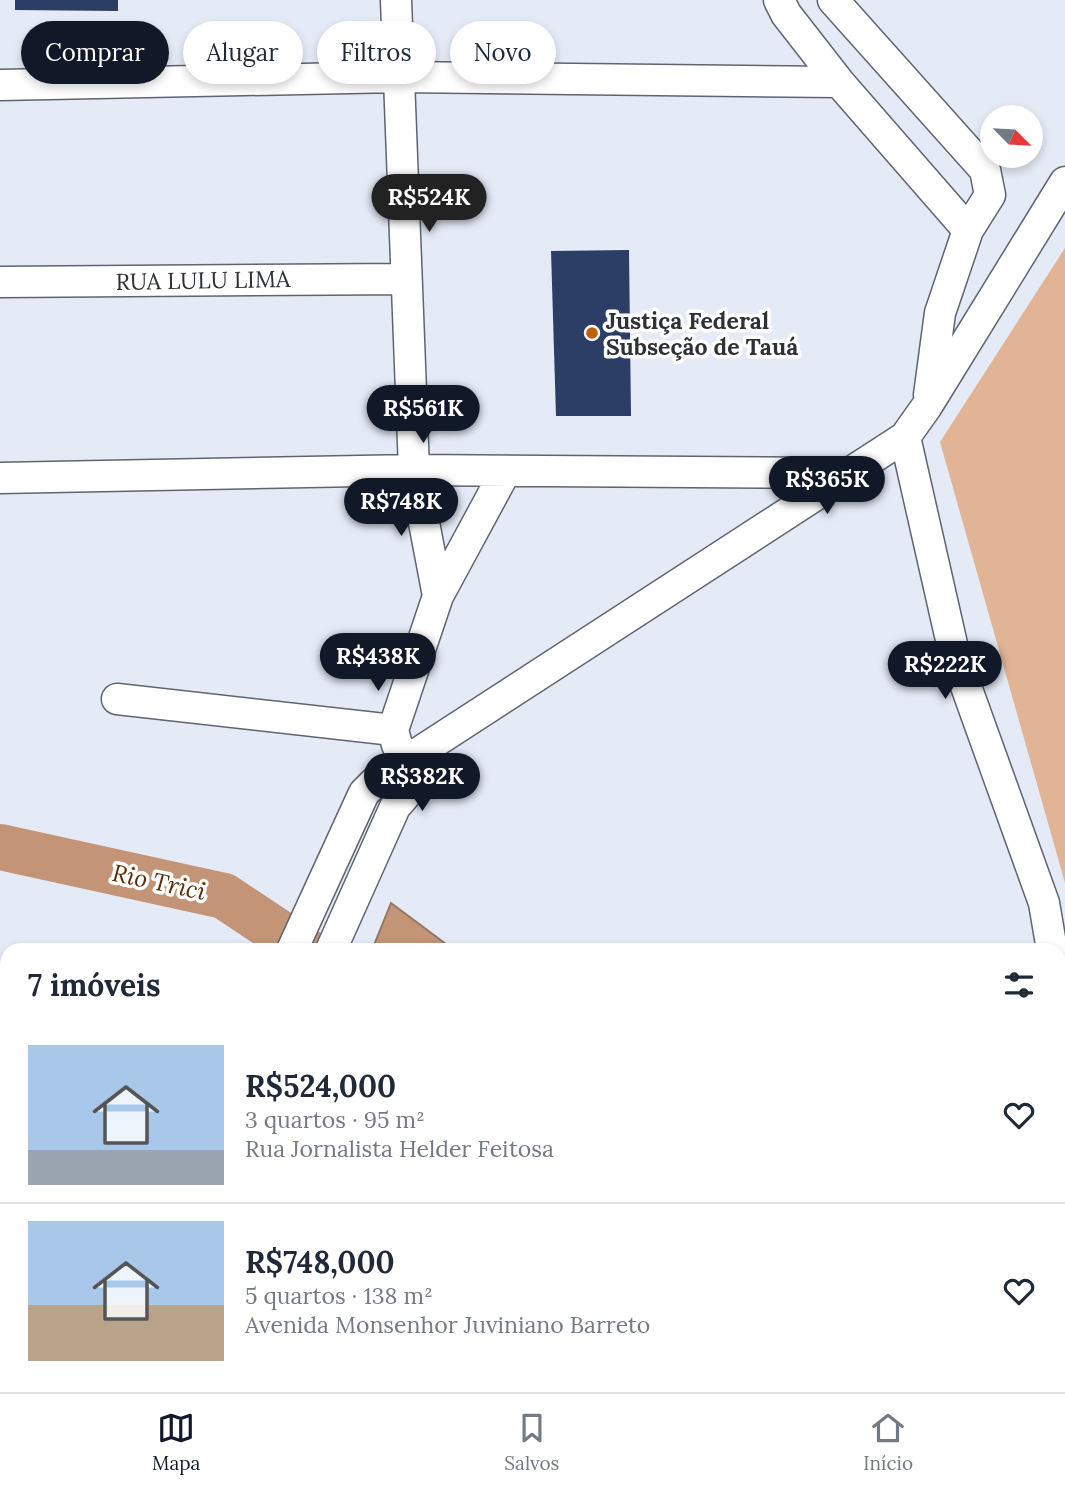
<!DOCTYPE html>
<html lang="pt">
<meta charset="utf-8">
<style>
body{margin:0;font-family:Lora,serif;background:#f6f6f7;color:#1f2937;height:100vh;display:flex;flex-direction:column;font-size:26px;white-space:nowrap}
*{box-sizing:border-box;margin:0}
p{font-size:23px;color:#747a83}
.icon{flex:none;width:38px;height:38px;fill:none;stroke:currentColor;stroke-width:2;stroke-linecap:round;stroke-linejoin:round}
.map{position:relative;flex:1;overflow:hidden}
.sheet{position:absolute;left:0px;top:943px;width:1066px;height:450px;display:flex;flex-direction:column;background:#fff;border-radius:21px 21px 0 0;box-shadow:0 4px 10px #0003}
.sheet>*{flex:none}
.hud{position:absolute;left:21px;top:21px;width:700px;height:63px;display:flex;gap:14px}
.needle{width:46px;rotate:114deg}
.buttons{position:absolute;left:980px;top:105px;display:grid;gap:14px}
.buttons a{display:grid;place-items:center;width:63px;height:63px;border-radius:50%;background:#fff;box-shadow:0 4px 10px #0003;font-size:35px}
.price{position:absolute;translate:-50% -60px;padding:0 16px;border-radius:24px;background:#111827;color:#fff;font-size:23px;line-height:46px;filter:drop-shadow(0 2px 4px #0008)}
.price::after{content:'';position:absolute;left:50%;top:42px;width:21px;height:16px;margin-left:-10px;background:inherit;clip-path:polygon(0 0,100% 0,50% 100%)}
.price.on{background:#222;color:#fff}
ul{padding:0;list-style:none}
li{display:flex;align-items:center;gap:21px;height:175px;padding:0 28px}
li+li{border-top:2px solid #e0e1e3}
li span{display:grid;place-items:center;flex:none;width:196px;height:140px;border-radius:0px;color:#555}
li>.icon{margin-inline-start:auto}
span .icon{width:84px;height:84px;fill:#fffc;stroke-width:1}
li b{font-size:30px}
h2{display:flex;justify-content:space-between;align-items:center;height:84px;padding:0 28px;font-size:30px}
.tag{padding:0 24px;border-radius:32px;background:#fff;box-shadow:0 4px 10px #0003;font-size:24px;line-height:63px}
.tag.on{background:#111827;color:#fff}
.menu{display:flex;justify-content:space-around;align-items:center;height:98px;border-top:2px solid #e0e1e3;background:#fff;font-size:19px;color:#747a83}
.menu a{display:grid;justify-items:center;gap:4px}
.menu .on{color:#111827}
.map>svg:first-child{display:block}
.green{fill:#e2b496}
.water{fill:#c39475;stroke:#967662;stroke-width:2}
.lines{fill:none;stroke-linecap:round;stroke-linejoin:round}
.river{stroke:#c39475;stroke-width:46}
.building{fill:#2d3e66}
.minor-casing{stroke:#5f646f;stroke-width:33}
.minor{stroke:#fff;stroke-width:30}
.poi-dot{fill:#bc6009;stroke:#fff;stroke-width:2.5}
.labels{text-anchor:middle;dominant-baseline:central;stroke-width:7;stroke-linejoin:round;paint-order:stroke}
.street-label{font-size:23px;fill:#2e3135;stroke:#fff}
.poi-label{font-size:23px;font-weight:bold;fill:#2e3135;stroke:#fff;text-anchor:start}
.water-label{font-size:24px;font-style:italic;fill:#592c06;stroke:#fff}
</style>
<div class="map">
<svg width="1065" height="1392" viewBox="0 0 1065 1392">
<rect width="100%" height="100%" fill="#e4eaf6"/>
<!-- green -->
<path class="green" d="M 1065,248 L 1065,883 L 940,442 Z
M 7,1276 L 7,1369 L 0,1367 L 0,1279 Z
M 150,1386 L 285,1386 L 294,1392 L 147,1392 Z"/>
<!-- water -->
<path class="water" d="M 391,903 L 454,950 L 372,950 Z
M 1065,1331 L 1065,1392 L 957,1392 L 944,1386 L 1059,1386 L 1059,1333 Z"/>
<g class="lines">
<!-- river -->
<path class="river" d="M 0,847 L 224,896 L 305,950"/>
</g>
<!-- building -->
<path class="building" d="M 15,0 L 118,0 L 118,11 L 15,10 Z
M 629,250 L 631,416 L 556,416 L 551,251 Z"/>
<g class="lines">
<defs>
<path id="minor" d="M 396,0 L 414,470 L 438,596
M 779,0 L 786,14 L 839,82 L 968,230
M 833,0 L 985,170 L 990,195 L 968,230 L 940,313 L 929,395
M 0,85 L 398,77 L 839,82
M 0,282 L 405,279
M 905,437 L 954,653 L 1044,903 L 1052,950
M 0,478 L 414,470 L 846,473
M 117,699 L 393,730
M 422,777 L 397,745 L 393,730 L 438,596 L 505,472
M 292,950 L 364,793 L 378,779 L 905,437 L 927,406 L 1065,182
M 331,950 L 395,807 L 434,762
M 1059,986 L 1065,1021
M 0,1039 L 7,1065
M 0,1257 L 7,1255
M 330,1386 L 339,1392
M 823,1386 L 832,1392
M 111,1392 L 113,1386"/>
</defs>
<!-- minor casing -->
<use href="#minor" class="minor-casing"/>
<!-- minor -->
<use href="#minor" class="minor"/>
</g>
<!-- markers -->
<circle class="poi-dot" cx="592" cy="333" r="7"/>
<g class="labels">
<!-- street labels -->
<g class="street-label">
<text transform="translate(203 280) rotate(-1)">RUA LULU LIMA</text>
</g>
<!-- poi labels -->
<g class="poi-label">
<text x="606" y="320">Justiça Federal<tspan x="606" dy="26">Subseção de Tauá</tspan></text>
</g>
<!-- water labels -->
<g class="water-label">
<text transform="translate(159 882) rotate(12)">Rio Trici</text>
</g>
</g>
</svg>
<div class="buttons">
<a><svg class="needle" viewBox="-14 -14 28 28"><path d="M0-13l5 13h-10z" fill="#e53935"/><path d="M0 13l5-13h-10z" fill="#747a83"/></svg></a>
</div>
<b class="price on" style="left:429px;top:234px">R$524K</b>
<b class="price" style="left:423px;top:445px">R$561K</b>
<b class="price" style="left:827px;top:516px">R$365K</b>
<b class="price" style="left:401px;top:538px">R$748K</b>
<b class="price" style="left:378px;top:693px">R$438K</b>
<b class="price" style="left:945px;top:701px">R$222K</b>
<b class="price" style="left:422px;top:813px">R$382K</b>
<div class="hud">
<a class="tag on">Comprar</a>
<a class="tag">Alugar</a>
<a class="tag">Filtros</a>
<a class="tag">Novo</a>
</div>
<section class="sheet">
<h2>7 imóveis<svg class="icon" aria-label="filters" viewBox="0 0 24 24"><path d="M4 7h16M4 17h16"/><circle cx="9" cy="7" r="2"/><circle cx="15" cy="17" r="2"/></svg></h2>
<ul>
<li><span style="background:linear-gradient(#a9c7e8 75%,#9aa5b1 0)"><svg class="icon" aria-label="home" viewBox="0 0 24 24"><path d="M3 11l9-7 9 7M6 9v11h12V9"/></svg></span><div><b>R$524,000</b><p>3 quartos · 95 m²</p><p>Rua Jornalista Helder Feitosa</p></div><svg class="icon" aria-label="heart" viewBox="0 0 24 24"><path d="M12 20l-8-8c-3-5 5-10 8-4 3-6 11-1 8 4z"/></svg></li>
<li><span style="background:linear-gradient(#a9c7e8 60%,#b9a48a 0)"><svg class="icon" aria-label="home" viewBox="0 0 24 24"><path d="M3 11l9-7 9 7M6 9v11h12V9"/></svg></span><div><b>R$748,000</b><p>5 quartos · 138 m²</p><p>Avenida Monsenhor Juviniano Barreto</p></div><svg class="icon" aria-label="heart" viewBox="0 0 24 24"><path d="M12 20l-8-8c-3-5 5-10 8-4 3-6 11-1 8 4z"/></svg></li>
</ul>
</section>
</div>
<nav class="menu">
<a class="on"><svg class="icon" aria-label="map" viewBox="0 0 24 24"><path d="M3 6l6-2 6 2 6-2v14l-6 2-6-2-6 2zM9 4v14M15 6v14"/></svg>Mapa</a>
<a><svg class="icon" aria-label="saved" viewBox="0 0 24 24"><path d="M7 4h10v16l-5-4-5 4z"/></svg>Salvos</a>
<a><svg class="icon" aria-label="home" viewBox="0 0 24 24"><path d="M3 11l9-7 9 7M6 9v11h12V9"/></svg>Início</a>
</nav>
